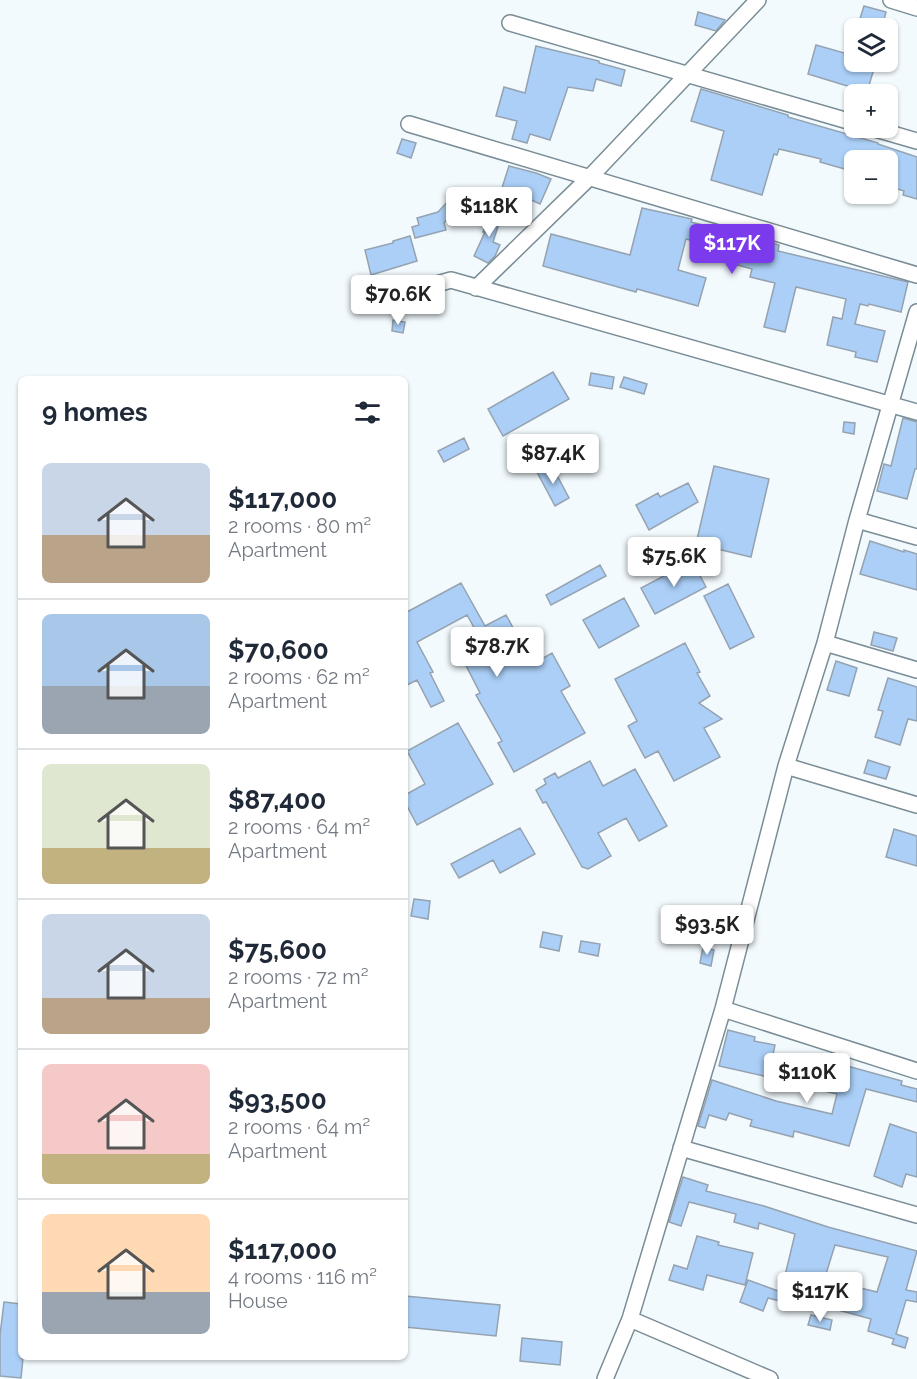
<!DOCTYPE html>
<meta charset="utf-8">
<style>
body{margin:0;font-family:Raleway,sans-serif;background:#f6f6f7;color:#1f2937;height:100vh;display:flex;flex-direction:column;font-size:22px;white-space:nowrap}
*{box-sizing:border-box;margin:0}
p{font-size:20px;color:#747a83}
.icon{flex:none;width:33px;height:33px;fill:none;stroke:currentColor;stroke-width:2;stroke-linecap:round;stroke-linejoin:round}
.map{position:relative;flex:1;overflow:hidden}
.sheet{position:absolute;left:18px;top:376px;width:390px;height:984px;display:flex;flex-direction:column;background:#fff;border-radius:9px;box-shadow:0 2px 4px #0004}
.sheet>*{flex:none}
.controls{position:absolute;left:844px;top:18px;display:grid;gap:12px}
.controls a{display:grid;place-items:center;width:54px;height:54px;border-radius:9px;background:#fff;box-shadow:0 2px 4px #0004;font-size:30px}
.price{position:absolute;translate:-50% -51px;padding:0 14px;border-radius:6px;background:#fff;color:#222;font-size:20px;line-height:39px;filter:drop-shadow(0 2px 3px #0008)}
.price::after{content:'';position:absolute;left:50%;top:36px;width:18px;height:14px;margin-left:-9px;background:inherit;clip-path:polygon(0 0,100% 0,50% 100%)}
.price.selected{background:#7c3aed;color:#fff}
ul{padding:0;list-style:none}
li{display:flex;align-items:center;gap:18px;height:150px;padding:0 24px}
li+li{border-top:2px solid #e0e1e3}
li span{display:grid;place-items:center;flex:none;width:168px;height:120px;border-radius:9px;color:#555}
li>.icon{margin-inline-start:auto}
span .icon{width:72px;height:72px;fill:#fffc;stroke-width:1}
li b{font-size:26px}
h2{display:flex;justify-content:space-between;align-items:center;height:72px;padding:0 24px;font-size:26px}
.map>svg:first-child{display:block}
.building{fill:#abcff7;stroke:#95a2b0;stroke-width:1.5}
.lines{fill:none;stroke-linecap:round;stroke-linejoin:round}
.minor-casing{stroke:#7a8d96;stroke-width:18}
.minor{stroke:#fff;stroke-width:15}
</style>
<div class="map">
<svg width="917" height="1379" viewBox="0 0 917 1379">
<rect width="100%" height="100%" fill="#f2fafe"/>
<!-- building -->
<path class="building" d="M 864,6 L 886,12 L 882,28 L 857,28 Z
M 698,12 L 725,20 L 716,31 L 695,25 Z
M 816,45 L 855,56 L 855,62 L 876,62 L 867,92 L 808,74 Z
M 536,46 L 599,61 L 599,63 L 625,70 L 621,86 L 596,79 L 593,91 L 568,87 L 550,140 L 530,134 L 527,143 L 512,139 L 517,121 L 496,116 L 504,87 L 525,93 Z
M 701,89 L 788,115 L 788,117 L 878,143 L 878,144 L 917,157 L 917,199 L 903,195 L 904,191 L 888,186 L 888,160 L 855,160 L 855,172 L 820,162 L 821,159 L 779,149 L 777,155 L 774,154 L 762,195 L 711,180 L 724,131 L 691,121 Z
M 402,139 L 416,143 L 411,158 L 397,153 Z
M 509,166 L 536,173 L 551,179 L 540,204 L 514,192 L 513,194 L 501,191 Z
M 453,196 L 461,204 L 444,223 L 446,230 L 415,238 L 412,227 L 419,225 L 417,218 L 438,212 Z
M 497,208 L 503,211 L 493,242 L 500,245 L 495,256 L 488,263 L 474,256 L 485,232 L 483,232 L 489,214 L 494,215 Z
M 642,208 L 692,219 L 691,222 L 779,245 L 778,251 L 908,282 L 901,312 L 869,304 L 868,306 L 860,304 L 855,324 L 885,331 L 877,362 L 855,357 L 856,352 L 827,345 L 833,317 L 842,319 L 846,299 L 796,287 L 785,332 L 764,327 L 775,283 L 750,277 L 752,269 L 727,262 L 730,251 L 686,239 L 678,270 L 706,278 L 698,306 L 637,289 L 636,292 L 543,266 L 551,234 L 630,255 Z
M 410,236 L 417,261 L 371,275 L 365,250 L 393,243 L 393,241 Z
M 393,320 L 405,322 L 403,333 L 392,331 Z
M 553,372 L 569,399 L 503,436 L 488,409 Z
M 591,373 L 614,377 L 612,389 L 589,385 Z
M 624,377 L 647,384 L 644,394 L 620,387 Z
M 903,418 L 917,422 L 917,469 L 915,469 L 907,499 L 877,491 L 884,464 L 891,466 Z
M 844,422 L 855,423 L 854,434 L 843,432 Z
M 464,438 L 469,449 L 444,462 L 438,451 Z
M 551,464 L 569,498 L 555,506 L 537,472 Z
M 714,466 L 769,479 L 751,557 L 696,544 Z
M 688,483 L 698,502 L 649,530 L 636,505 L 658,493 L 660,497 Z
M 870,541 L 904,552 L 904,550 L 917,554 L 917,590 L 860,574 Z
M 692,561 L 706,587 L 655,614 L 641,588 Z
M 600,565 L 606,576 L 551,605 L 546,595 Z
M 461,583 L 485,626 L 506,615 L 533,664 L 552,653 L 570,686 L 561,691 L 585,733 L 514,772 L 498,743 L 502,741 L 476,695 L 480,693 L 455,644 L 477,633 L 467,615 L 417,642 L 433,672 L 430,673 L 444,701 L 431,707 L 417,680 L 405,686 L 405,613 Z
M 728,584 L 754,637 L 730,649 L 704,596 Z
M 624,598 L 639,626 L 599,648 L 583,620 Z
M 874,632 L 897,638 L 893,651 L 871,645 Z
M 685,643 L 700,672 L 697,673 L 710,696 L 699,703 L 722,719 L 704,728 L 720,757 L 674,781 L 658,751 L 645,758 L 628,726 L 637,721 L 615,679 Z
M 836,661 L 857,668 L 849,696 L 827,690 Z
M 888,678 L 917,687 L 917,721 L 908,719 L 900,745 L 875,737 L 883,711 L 878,710 Z
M 458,723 L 493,784 L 417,825 L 405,802 L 405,795 L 425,784 L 407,751 Z
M 868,760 L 890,767 L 886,779 L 864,773 Z
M 590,761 L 603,786 L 635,769 L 667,826 L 639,841 L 626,818 L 598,833 L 611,856 L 588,869 L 582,867 L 546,802 L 543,803 L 536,790 L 546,784 L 544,779 L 555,773 L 558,778 Z
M 520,828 L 535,854 L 500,873 L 493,860 L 459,878 L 451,864 Z
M 894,829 L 917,836 L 917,866 L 886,857 Z
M 414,899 L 430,901 L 428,919 L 411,916 Z
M 543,932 L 562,936 L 559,951 L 540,947 Z
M 581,941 L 600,944 L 598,956 L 579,952 Z
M 703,947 L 714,950 L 711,966 L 700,963 Z
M 728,1030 L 755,1037 L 754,1041 L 775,1045 L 768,1077 L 719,1066 Z
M 818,1058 L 902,1081 L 901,1085 L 917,1089 L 917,1102 L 866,1089 L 849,1146 L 794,1131 L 793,1137 L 750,1126 L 752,1120 L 729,1113 L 726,1120 L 709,1115 L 705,1128 L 698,1126 L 712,1080 L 776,1101 L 832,1114 L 837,1094 L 811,1088 Z
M 890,1124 L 917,1133 L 917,1177 L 906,1174 L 902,1187 L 874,1176 Z
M 683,1177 L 708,1185 L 706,1191 L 764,1206 L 828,1227 L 917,1251 L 906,1290 L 917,1292 L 917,1302 L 906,1300 L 896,1334 L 908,1338 L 905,1348 L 892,1344 L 894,1339 L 868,1331 L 871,1319 L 838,1310 L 844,1284 L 877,1292 L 888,1257 L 835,1245 L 825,1277 L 811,1273 L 802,1307 L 768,1298 L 763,1311 L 740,1302 L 748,1280 L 781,1292 L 795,1234 L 759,1223 L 758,1229 L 734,1222 L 736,1214 L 689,1202 L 681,1226 L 669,1222 Z
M 697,1236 L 719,1242 L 718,1245 L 753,1253 L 745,1285 L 707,1275 L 703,1290 L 669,1280 L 674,1265 L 687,1269 Z
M 405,1296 L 500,1305 L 496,1336 L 405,1327 Z
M 4,1302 L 21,1304 L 21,1358 L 23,1358 L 21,1378 L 0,1376 L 0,1335 Z
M 811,1315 L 832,1320 L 830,1330 L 808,1325 Z
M 522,1338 L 562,1342 L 560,1365 L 520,1361 Z"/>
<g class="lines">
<defs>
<path id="minor" d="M 891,0 L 917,8
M 510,23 L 855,123
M 409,124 L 917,275
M 872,128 L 917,141
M 476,288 L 591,176 L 758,0
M 373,302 L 451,280 L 917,412
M 857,520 L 917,537
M 825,643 L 917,670
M 786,766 L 917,805
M 723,1009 L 917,1071
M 681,1148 L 917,1215
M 630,1319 L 770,1379
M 605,1379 L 630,1319 L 723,1009 L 786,766 L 825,643 L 857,520 L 917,312"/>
</defs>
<!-- minor casing -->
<use href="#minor" class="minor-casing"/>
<!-- minor -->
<use href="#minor" class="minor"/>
</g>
</svg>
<div class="controls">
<a><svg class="icon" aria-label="layers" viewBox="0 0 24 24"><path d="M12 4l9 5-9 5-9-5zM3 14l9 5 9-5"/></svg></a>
<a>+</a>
<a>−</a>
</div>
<b class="price" style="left:489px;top:238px">$118K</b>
<b class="price selected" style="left:732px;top:275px">$117K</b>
<b class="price" style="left:398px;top:326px">$70.6K</b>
<b class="price" style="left:553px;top:485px">$87.4K</b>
<b class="price" style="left:674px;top:588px">$75.6K</b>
<b class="price" style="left:497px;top:678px">$78.7K</b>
<b class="price" style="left:707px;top:956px">$93.5K</b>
<b class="price" style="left:807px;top:1104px">$110K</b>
<b class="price" style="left:820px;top:1323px">$117K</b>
<section class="sheet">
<h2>9 homes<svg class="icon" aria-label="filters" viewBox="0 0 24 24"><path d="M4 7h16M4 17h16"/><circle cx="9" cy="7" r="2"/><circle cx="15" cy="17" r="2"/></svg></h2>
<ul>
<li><span style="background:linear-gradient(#c9d6e8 60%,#b9a48a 0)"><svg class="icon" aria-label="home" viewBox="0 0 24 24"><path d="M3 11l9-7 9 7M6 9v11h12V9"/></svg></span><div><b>$117,000</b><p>2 rooms · 80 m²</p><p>Apartment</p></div></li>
<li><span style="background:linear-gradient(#a9c7e8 60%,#9aa5b1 0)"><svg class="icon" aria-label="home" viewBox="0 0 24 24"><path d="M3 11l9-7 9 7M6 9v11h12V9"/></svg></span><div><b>$70,600</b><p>2 rooms · 62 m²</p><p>Apartment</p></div></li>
<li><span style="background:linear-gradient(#dfe7d0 70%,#c2b280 0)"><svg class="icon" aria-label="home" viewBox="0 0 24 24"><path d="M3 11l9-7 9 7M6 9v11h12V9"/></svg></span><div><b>$87,400</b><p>2 rooms · 64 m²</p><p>Apartment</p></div></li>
<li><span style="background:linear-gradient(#c9d6e8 70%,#b9a48a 0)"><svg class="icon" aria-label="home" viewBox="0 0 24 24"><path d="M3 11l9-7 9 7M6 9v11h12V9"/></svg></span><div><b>$75,600</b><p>2 rooms · 72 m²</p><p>Apartment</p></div></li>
<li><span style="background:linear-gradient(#f6c9c9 75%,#c2b280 0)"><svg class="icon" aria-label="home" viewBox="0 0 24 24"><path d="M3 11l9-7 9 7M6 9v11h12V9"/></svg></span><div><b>$93,500</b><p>2 rooms · 64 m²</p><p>Apartment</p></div></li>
<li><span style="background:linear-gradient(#ffd9b3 65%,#9aa5b1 0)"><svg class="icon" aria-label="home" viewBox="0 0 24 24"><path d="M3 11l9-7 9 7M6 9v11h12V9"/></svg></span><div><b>$117,000</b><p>4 rooms · 116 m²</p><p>House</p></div></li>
</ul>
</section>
</div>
